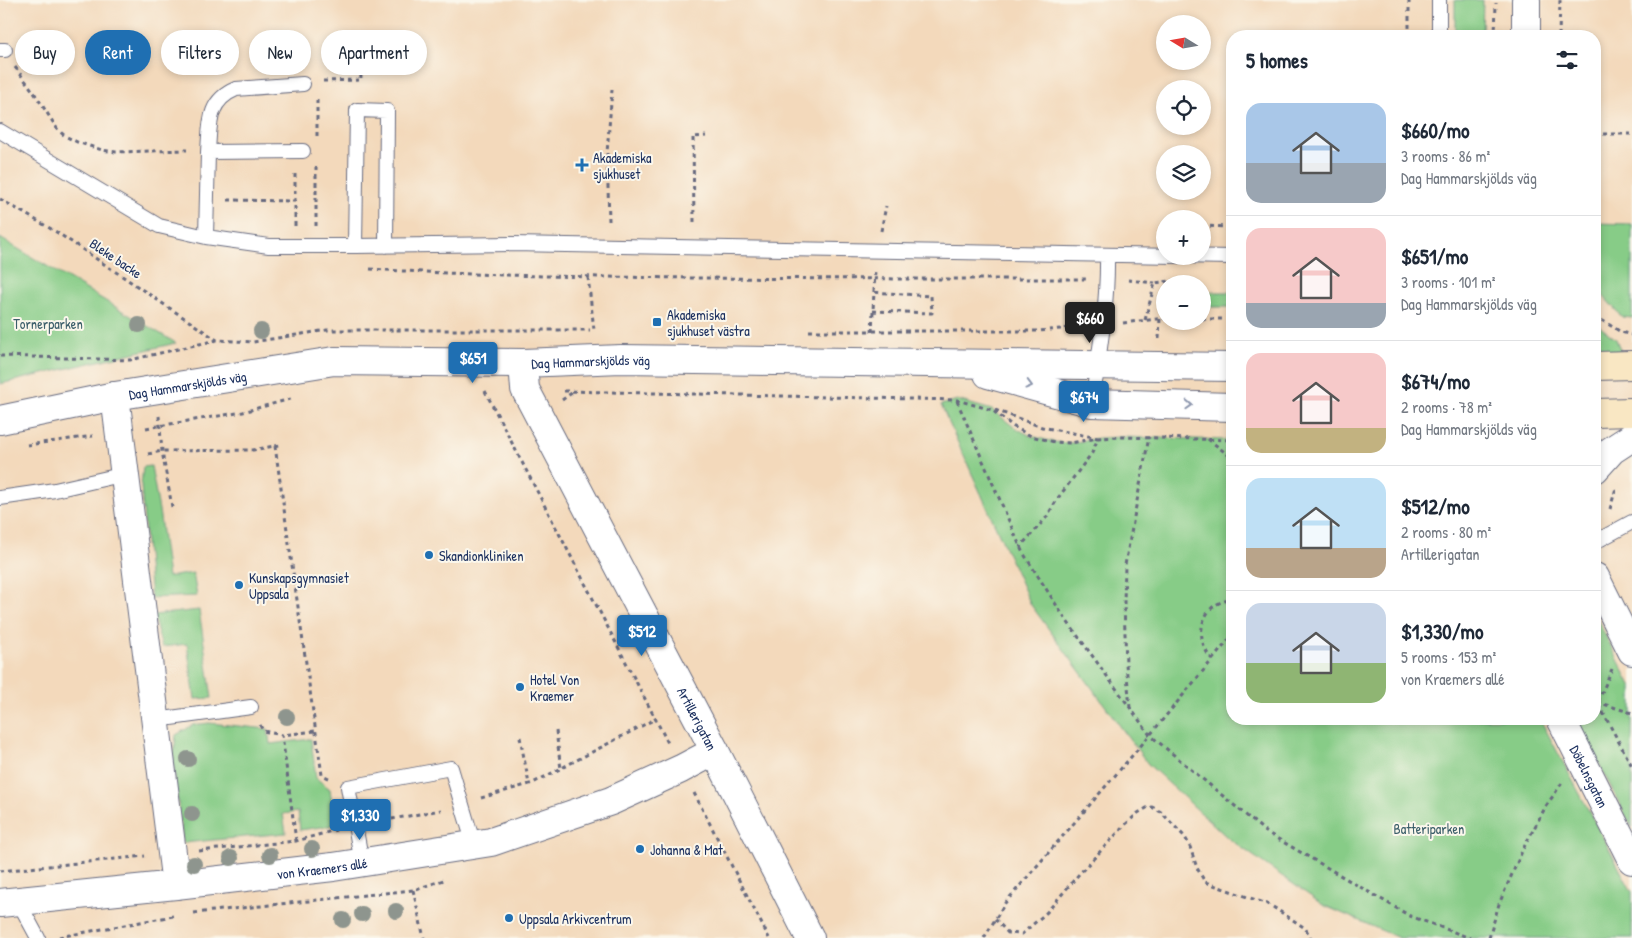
<!DOCTYPE html>
<meta charset="utf-8">
<style>
body{margin:0;font-family:"Patrick Hand",sans-serif;background:#f6f6f7;color:#1f2937;height:100vh;display:flex;flex-direction:column;font-size:19px;white-space:nowrap}
*{box-sizing:border-box;margin:0}
p{font-size:16px;color:#747a83}
.icon{flex:none;width:28px;height:28px;fill:none;stroke:currentColor;stroke-width:2;stroke-linecap:round;stroke-linejoin:round}
.map{position:relative;flex:1;overflow:hidden}
.side{position:absolute;left:1226px;top:30px;width:375px;height:695px;display:flex;flex-direction:column;background:#fff;border-radius:20px;box-shadow:0 2px 8px #0003}
.side>*{flex:none}
.guide{position:absolute;left:15px;top:30px;width:475px;height:45px;display:flex;gap:10px}
.needle{width:32px;rotate:281deg}
.buttons{position:absolute;left:1156px;top:15px;display:grid;gap:10px}
.buttons a{display:grid;place-items:center;width:55px;height:55px;border-radius:50%;background:#fff;box-shadow:0 2px 8px #0003;font-size:25px}
.price{position:absolute;translate:-50% -42px;padding:0 11px;border-radius:5px;background:#1f6fb2;color:#fff;font-size:16px;line-height:32px;filter:drop-shadow(0 1px 2px #0008)}
.price::after{content:'';position:absolute;left:50%;top:30px;width:15px;height:11px;margin-left:-8px;background:inherit;clip-path:polygon(0 0,100% 0,50% 100%)}
.price.on{background:#222;color:#fff}
ul{padding:0;list-style:none}
li{display:flex;align-items:center;gap:15px;height:125px;padding:0 20px}
li+li{border-top:1px solid #e0e1e3}
li span{display:grid;place-items:center;flex:none;width:140px;height:100px;border-radius:15px;color:#555}
li>.icon{margin-inline-start:auto}
span .icon{width:60px;height:60px;fill:#fffc;stroke-width:1}
li b{font-size:21px}
h2{display:flex;justify-content:space-between;align-items:center;height:60px;padding:0 20px;font-size:21px}
.pill{padding:0 18px;border-radius:22px;background:#fff;box-shadow:0 2px 8px #0003;font-size:18px;line-height:45px}
.pill.on{background:#1f6fb2;color:#fff}
.map>svg:first-child{display:block}
.green{fill:#87cc87;stroke:#517e72}
.lines{fill:none;stroke-linecap:round;stroke-linejoin:round}
.service-casing{stroke:#676a7f;stroke-width:16}
.minor-casing{stroke:#676a7f;stroke-width:30}
.tertiary-casing{stroke:#676a7f;stroke-width:30}
.secondary-casing{stroke:#676a7f;stroke-width:30}
.path{stroke:#676a7f;stroke-width:3;stroke-dasharray:4 4;stroke-linecap:butt}
.service{stroke:#fff;stroke-width:14}
.minor{stroke:#fff;stroke-width:28}
.tertiary{stroke:#fff;stroke-width:28}
.secondary{stroke:#f9e7c3;stroke-width:28}
.tree{fill:#8e958e}
.oneway{stroke:#8d97ae}
.poi-dot{fill:#1f6fb2;stroke:#fbf7ec;stroke-width:2}
.labels{text-anchor:middle;dominant-baseline:central;stroke-width:4;stroke-linejoin:round;paint-order:stroke}
.poi-label{font-size:14px;fill:#1b2f5e;stroke:#fbf7ec;text-anchor:start}
.street-label{font-size:14px;fill:#1b2f5e;stroke:#fbf7ec}
.park-label{font-size:14px;fill:#3b5e6a;stroke:#fbf7ec}
</style>
<div class="map">
<svg width="1632" height="938" viewBox="0 0 1632 938">
<rect width="100%" height="100%" fill="#fbf7ec"/>
<filter id="ink" filterUnits="userSpaceOnUse"><feTurbulence type="fractalNoise" baseFrequency=".02" numOctaves="2"/><feDisplacementMap in="SourceGraphic" scale="10" xChannelSelector="R" yChannelSelector="G"/><feConvolveMatrix kernelMatrix="1 2 1 2 8 2 1 2 1" color-interpolation-filters="sRGB"/></filter>
<filter id="wash" filterUnits="userSpaceOnUse"><feTurbulence type="fractalNoise" baseFrequency=".0096" numOctaves="4" result="noise"/><feDisplacementMap in="SourceGraphic" scale="20" xChannelSelector="R" yChannelSelector="G"/><feGaussianBlur stdDeviation="1.12" result="paint"/><feColorMatrix in="noise" values="0 0 0 0 0 0 0 0 0 0 0 0 0 0 0 0 0 1.4 0 .05"/><feComposite in="paint" operator="in"/></filter>
<g filter="url(#wash)">
<rect width="100%" height="100%" fill="#f3d9bb"/>
<!-- green -->
<path class="green" d="M 1455,0 L 1483,0 L 1482,36 L 1455,36 Z
M 1595,223 L 1632,224 L 1632,318 L 1622,317 L 1595,287 Z
M 0,238 L 176,343 L 0,384 Z
M 1203,292 L 1232,292 L 1232,307 L 1203,307 Z
M 1595,323 L 1616,339 L 1621,352 L 1618,355 L 1595,349 Z
M 957,400 L 992,410 L 1014,427 L 1031,436 L 1054,442 L 1071,443 L 1098,438 L 1121,437 L 1232,440 L 1232,719 L 1540,719 L 1632,892 L 1632,938 L 1399,938 L 1323,905 L 1228,838 L 1148,764 L 1031,605 L 941,405 Z
M 151,466 L 159,510 L 168,577 L 193,573 L 197,596 L 151,598 L 141,486 L 143,467 Z
M 199,610 L 212,698 L 195,699 L 187,644 L 162,647 L 153,615 Z
M 1595,615 L 1632,687 L 1632,828 L 1576,719 L 1595,719 Z
M 209,723 L 268,729 L 270,744 L 311,739 L 316,778 L 330,789 L 335,825 L 300,830 L 298,812 L 283,814 L 286,833 L 183,843 L 173,762 L 176,735 L 193,725 Z"/>
</g>
<g filter="url(#ink)">
<g class="lines">
<defs>
<path id="service" d="M 1439,36 L 1439,0
M 0,50 L 5,50
M 0,131 L 159,226 L 206,237
M 303,151 L 208,152 L 206,237 L 269,246 L 355,246 L 512,244 L 1232,257
M 208,152 C 210,125 207,101 236,89 L 303,84
M 355,246 L 357,110 L 387,111 L 386,246
M 1092,403 C 1099,354 1108,304 1107,255
M 0,498 L 55,490 L 125,474
M 1595,542 L 1632,522
M 156,720 L 251,707
M 362,863 L 348,787 L 451,768 L 474,845
M 18,901 L 38,938"/>
<g id="minor">
<path id="s1" d="M 523,363 L 525,389 L 715,751 L 810,938"/>
<path d="M 115,396 L 176,885"/>
<path d="M 1595,577 L 1632,651"/>
<path id="s2" d="M 1561,719 L 1632,860"/>
<path id="s3" d="M 0,903 L 176,885 L 333,867 L 491,842 L 611,801 L 681,769 L 715,751"/>
</g>
<g id="tertiary">
<path d="M 1526,36 L 1526,0"/>
<path d="M 988,374 L 1092,403 L 1232,407"/>
<path id="s4" d="M 0,420 L 115,396 L 334,361 L 523,363 L 621,359 L 1232,367"/>
<path d="M 1595,469 L 1612,450 L 1632,437"/>
</g>
<path id="secondary" d="M 1595,366 L 1632,365
M 1595,413 L 1632,412"/>
</defs>
<!-- service casing -->
<use href="#service" class="service-casing"/>
<!-- minor casing -->
<use href="#minor" class="minor-casing"/>
<!-- tertiary casing -->
<use href="#tertiary" class="tertiary-casing"/>
<!-- secondary casing -->
<use href="#secondary" class="secondary-casing"/>
<!-- path -->
<path class="path" d="M 1409,36 L 1409,0
M 1495,36 L 1496,3
M 1559,36 L 1560,0
M 15,67 L 33,91 L 58,130 L 65,136 L 77,142 L 102,150 L 116,152 L 187,150
M 323,81 L 361,80 L 360,47
M 1595,134 L 1632,134
M 317,136 L 317,100
M 0,199 L 58,233 L 217,340
M 228,200 L 295,201
M 609,221 L 607,153 L 612,90
M 694,222 L 693,137 L 706,136
M 295,226 L 295,172
M 316,226 L 316,167
M 1202,226 L 1232,227
M 881,231 L 886,206
M 370,269 C 479,276 589,277 698,278 C 828,279 957,279 1086,279
M 588,277 L 594,330
M 1128,280 L 1155,283
M 873,311 L 932,313 L 931,296 L 873,292
M 1595,316 L 1621,332 L 1632,335
M 1202,319 L 1232,319
M 1145,320 L 1155,283 L 1186,279
M 1123,323 L 1165,318
M 809,331 L 1039,331 L 1082,327
M 872,332 L 875,270
M 1159,339 L 1160,318
M 0,356 L 130,360 L 217,340 L 253,342 L 327,330 L 590,330
M 485,391 L 669,745
M 564,391 L 957,400 L 992,410 L 1014,427 L 1031,436 L 1054,442 L 1071,443 L 1098,438 L 1121,437 L 1232,440
M 562,400 L 573,392
M 957,401 L 1022,551 L 1064,617 L 1150,735 L 1266,832 L 1410,916 L 1470,938
M 995,410 L 1042,427 L 1098,438 L 1092,453 L 1058,498 L 1046,518 L 1020,547
M 159,416 L 162,451 L 172,507
M 146,428 L 243,412 L 294,398
M 1208,439 L 1232,458
M 27,445 L 93,436
M 275,446 L 322,775 L 331,779
M 148,454 L 162,451 L 253,450 L 280,445
M 1610,509 L 1616,488
M 1213,660 C 1192,640 1201,601 1232,600
M 1595,698 L 1632,766
M 1597,702 L 1632,713
M 1130,708 L 1126,664 L 1124,603 L 1125,565 L 1149,437
M 1595,709 L 1612,669
M 260,725 L 263,731 L 282,735
M 556,731 L 561,769
M 520,737 L 529,784
M 694,793 L 769,938
M 481,798 L 533,783 L 655,719
M 376,822 L 441,810
M 296,841 L 282,735 L 315,731
M 199,851 L 296,841 L 336,830
M 0,871 L 145,856
M 413,890 L 424,938
M 194,913 L 413,890 L 447,879
M 995,919 L 1008,933 L 1022,934 L 1047,912 L 1079,874 L 1126,824 L 1138,813 L 1150,806 L 1161,812 L 1184,836 L 1189,844 L 1197,868 L 1205,882 L 1270,905 L 1305,928 L 1311,938
M 59,937 L 173,916
M 984,938 L 1005,903 L 1150,735 L 1232,636
M 1489,938 L 1499,904 L 1523,849 L 1546,806 L 1562,783"/>
<!-- service -->
<use href="#service" class="service"/>
<!-- minor -->
<use href="#minor" class="minor"/>
<!-- tertiary -->
<use href="#tertiary" class="tertiary"/>
<!-- secondary -->
<use href="#secondary" class="secondary"/>
</g>
<!-- trees -->
<g class="tree">
<circle cx="139" cy="325" r="8"/>
<circle cx="261" cy="331" r="8"/>
<circle cx="287" cy="717" r="8"/>
<circle cx="188" cy="759" r="8"/>
<circle cx="192" cy="814" r="8"/>
<circle cx="312" cy="849" r="8"/>
<circle cx="270" cy="855" r="8"/>
<circle cx="231" cy="858" r="8"/>
<circle cx="194" cy="864" r="8"/>
<circle cx="396" cy="911" r="8"/>
<circle cx="362" cy="914" r="8"/>
<circle cx="343" cy="920" r="8"/>
</g>
<!-- one-way arrows -->
<defs><path id="oneway-chevron" d="M-2-3.5L2.5 0L-2 3.5" fill="none" stroke-width="1.6" stroke-linecap="round" stroke-linejoin="round" transform="scale(1.25)"/></defs>
<g class="oneway">
<use href="#oneway-chevron" transform="translate(1029 385) rotate(15)"/>
<use href="#oneway-chevron" transform="translate(1189 405) rotate(2)"/>
</g>
</g>
<!-- markers -->
<g class="poi-dot">
<path d="M579.5 157.5h5v5h5v5h-5v5h-5v-5h-5v-5h5z"/>
<rect x="652" y="317" width="10" height="10" rx="2.5"/>
<circle cx="429" cy="555" r="5"/>
<circle cx="239" cy="585" r="5"/>
<circle cx="520" cy="687" r="5"/>
<circle cx="640" cy="849" r="5"/>
<circle cx="509" cy="918" r="5"/>
</g>
<g class="labels">
<!-- poi labels -->
<g class="poi-label">
<text x="593" y="157">Akademiska<tspan x="593" dy="16">sjukhuset</tspan></text>
<text x="667" y="314">Akademiska<tspan x="667" dy="16">sjukhuset västra</tspan></text>
<text x="439" y="555">Skandionkliniken</text>
<text x="249" y="577">Kunskapsgymnasiet<tspan x="249" dy="16">Uppsala</tspan></text>
<text x="530" y="679">Hotel Von<tspan x="530" dy="16">Kraemer</tspan></text>
<text x="650" y="849">Johanna &amp; Mat</text>
<text x="519" y="918">Uppsala Arkivcentrum</text>
</g>
<!-- street labels -->
<g class="street-label">
<text transform="translate(116 258) rotate(34)">Bleke backe</text>
<text stroke="none"><textPath href="#s4" startOffset="596">Dag Hammarskjölds väg</textPath></text>
<text stroke="none"><textPath href="#s4" startOffset="191">Dag Hammarskjölds väg</textPath></text>
<text stroke="none"><textPath href="#s1" startOffset="398">Artillerigatan</textPath></text>
<text stroke="none"><textPath href="#s2" startOffset="64">Döbelnsgatan</textPath></text>
<text stroke="none"><textPath href="#s3" startOffset="324">von Kraemers allé</textPath></text>
</g>
<!-- park labels -->
<g class="park-label">
<text x="48" y="323">Tornerparken</text>
<text x="1429" y="828">Batteriparken</text>
</g>
</g>
</svg>
<div class="buttons">
<a><svg class="needle" viewBox="-14 -14 28 28"><path d="M0-13l5 13h-10z" fill="#e53935"/><path d="M0 13l5-13h-10z" fill="#747a83"/></svg></a>
<a><svg class="icon" aria-label="locate" viewBox="0 0 24 24"><circle cx="12" cy="12" r="6"/><path d="M12 2v4M12 18v4M2 12h4M18 12h4"/></svg></a>
<a><svg class="icon" aria-label="layers" viewBox="0 0 24 24"><path d="M12 4l9 5-9 5-9-5zM3 14l9 5 9-5"/></svg></a>
<a>+</a>
<a>−</a>
</div>
<b class="price on" style="left:1090px;top:344px">$660</b>
<b class="price" style="left:473px;top:384px">$651</b>
<b class="price" style="left:1084px;top:423px">$674</b>
<b class="price" style="left:642px;top:657px">$512</b>
<b class="price" style="left:360px;top:841px">$1,330</b>
<div class="guide">
<a class="pill">Buy</a>
<a class="pill on">Rent</a>
<a class="pill">Filters</a>
<a class="pill">New</a>
<a class="pill">Apartment</a>
</div>
<section class="side">
<h2>5 homes<svg class="icon" aria-label="filters" viewBox="0 0 24 24"><path d="M4 7h16M4 17h16"/><circle cx="9" cy="7" r="2"/><circle cx="15" cy="17" r="2"/></svg></h2>
<ul>
<li><span style="background:linear-gradient(#a9c7e8 60%,#9aa5b1 0)"><svg class="icon" aria-label="home" viewBox="0 0 24 24"><path d="M3 11l9-7 9 7M6 9v11h12V9"/></svg></span><div><b>$660/mo</b><p>3 rooms · 86 m²</p><p>Dag Hammarskjölds väg</p></div></li>
<li><span style="background:linear-gradient(#f6c9c9 75%,#9aa5b1 0)"><svg class="icon" aria-label="home" viewBox="0 0 24 24"><path d="M3 11l9-7 9 7M6 9v11h12V9"/></svg></span><div><b>$651/mo</b><p>3 rooms · 101 m²</p><p>Dag Hammarskjölds väg</p></div></li>
<li><span style="background:linear-gradient(#f6c9c9 75%,#c2b280 0)"><svg class="icon" aria-label="home" viewBox="0 0 24 24"><path d="M3 11l9-7 9 7M6 9v11h12V9"/></svg></span><div><b>$674/mo</b><p>2 rooms · 78 m²</p><p>Dag Hammarskjölds väg</p></div></li>
<li><span style="background:linear-gradient(#bfe0f5 70%,#b9a48a 0)"><svg class="icon" aria-label="home" viewBox="0 0 24 24"><path d="M3 11l9-7 9 7M6 9v11h12V9"/></svg></span><div><b>$512/mo</b><p>2 rooms · 80 m²</p><p>Artillerigatan</p></div></li>
<li><span style="background:linear-gradient(#c9d6e8 60%,#8fb573 0)"><svg class="icon" aria-label="home" viewBox="0 0 24 24"><path d="M3 11l9-7 9 7M6 9v11h12V9"/></svg></span><div><b>$1,330/mo</b><p>5 rooms · 153 m²</p><p>von Kraemers allé</p></div></li>
</ul>
</section>
</div>
